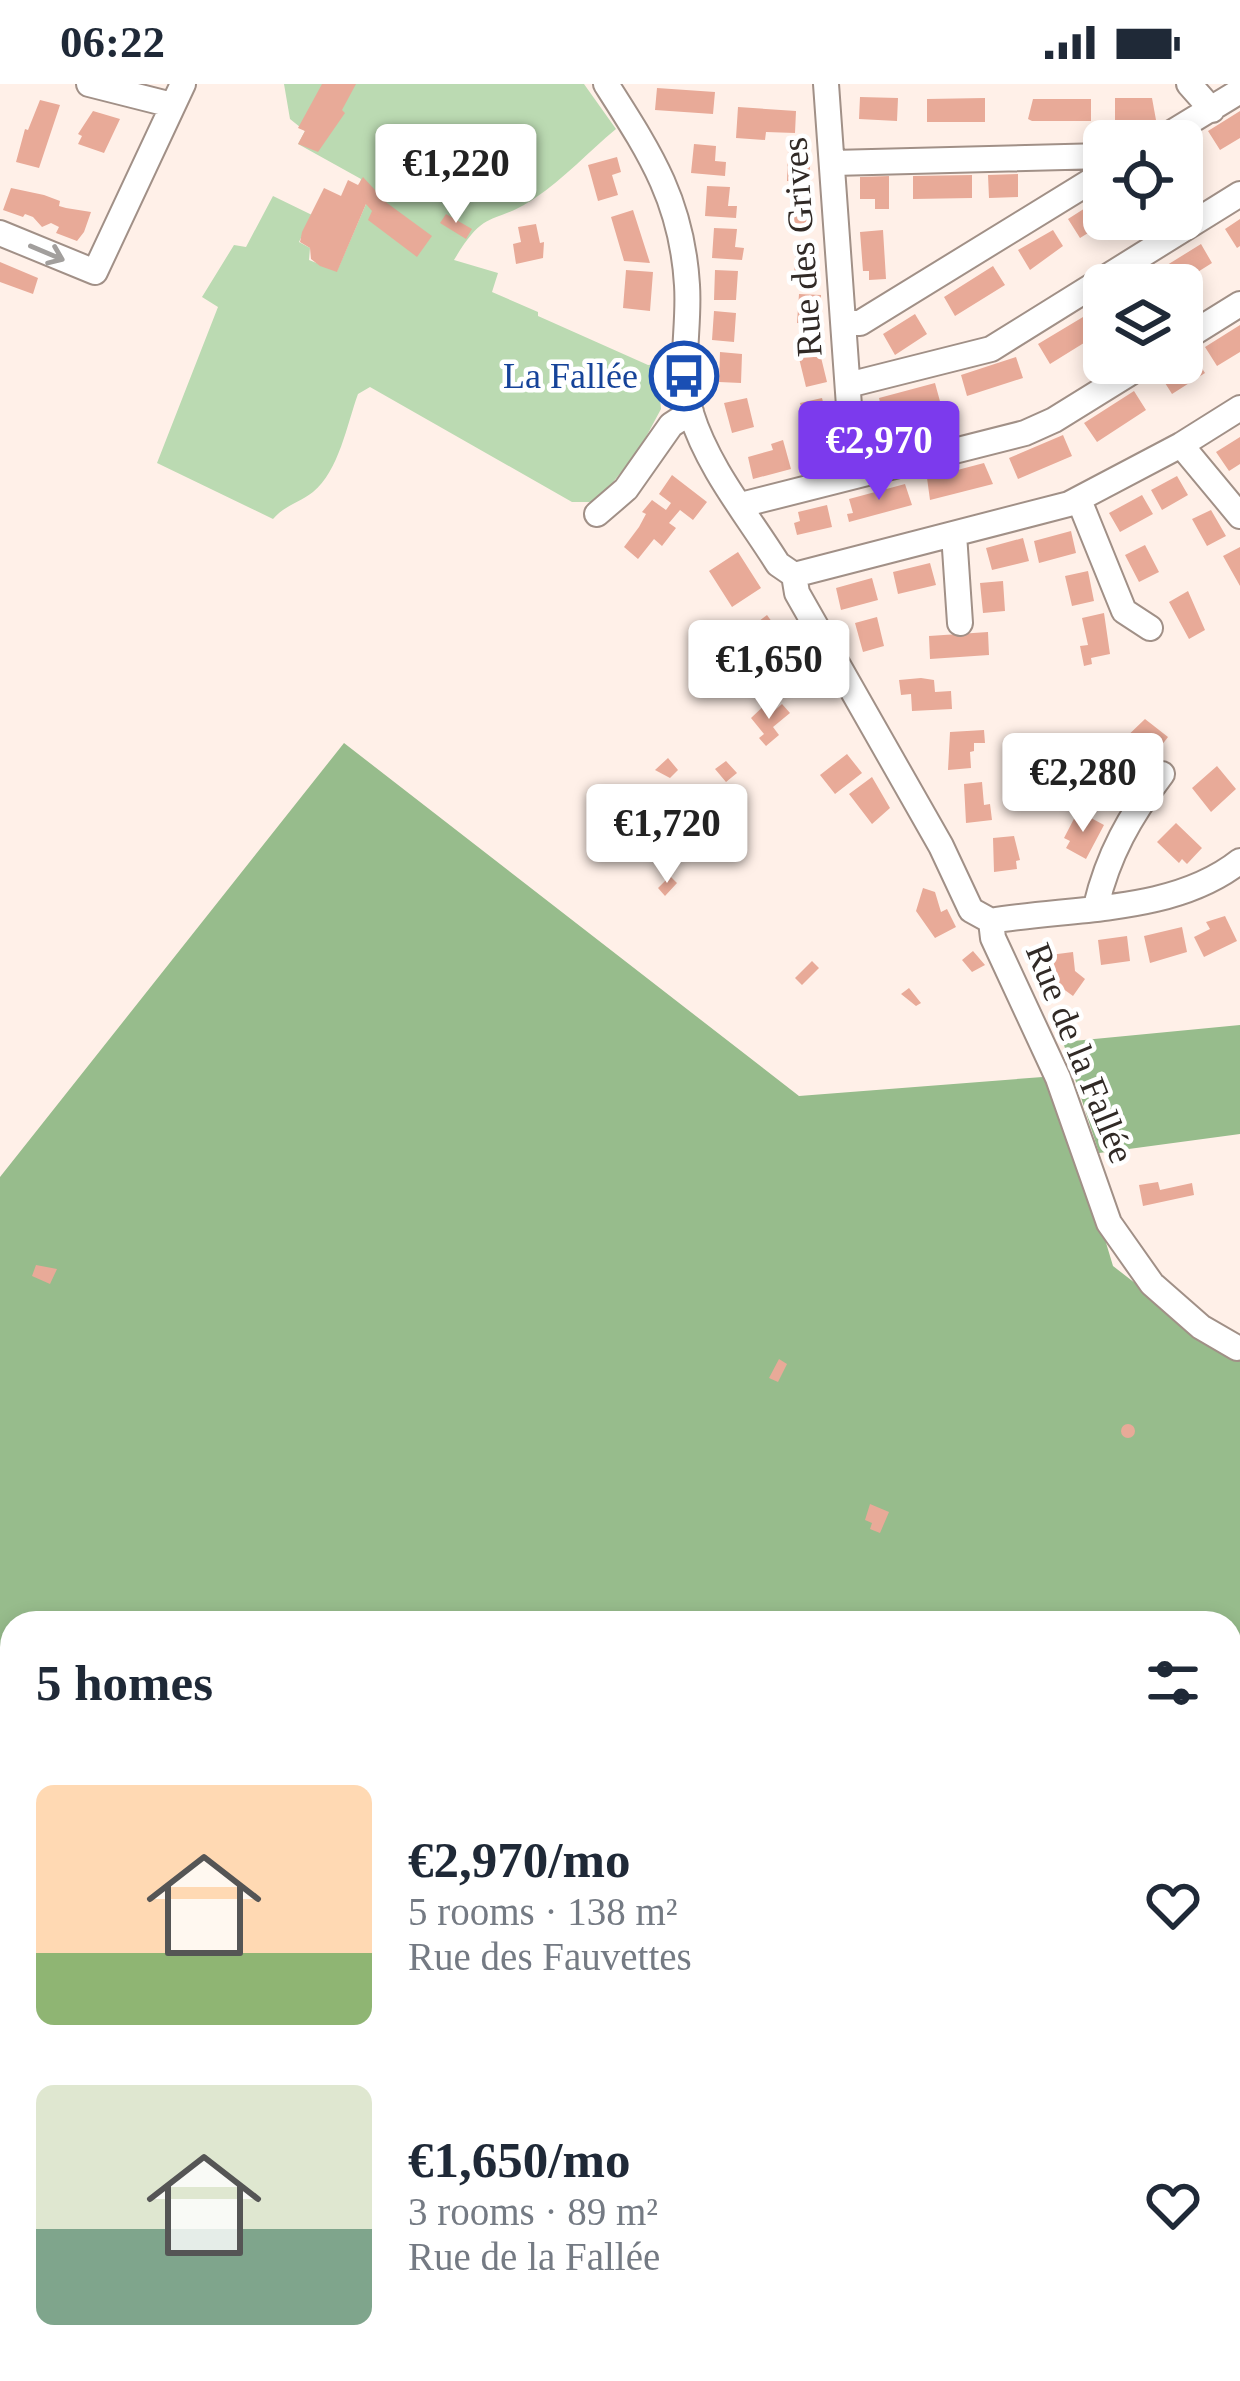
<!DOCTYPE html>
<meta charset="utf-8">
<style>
body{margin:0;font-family:Georgia,serif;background:#f6f6f7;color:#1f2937;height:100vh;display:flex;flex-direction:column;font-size:45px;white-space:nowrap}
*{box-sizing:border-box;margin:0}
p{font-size:39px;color:#747a83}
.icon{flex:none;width:66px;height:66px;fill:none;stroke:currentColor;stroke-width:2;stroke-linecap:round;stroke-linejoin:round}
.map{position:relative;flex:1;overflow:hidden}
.drawer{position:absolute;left:0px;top:1527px;width:1242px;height:771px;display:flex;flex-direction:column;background:#fff;border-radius:36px 36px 0 0;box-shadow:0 6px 18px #0003}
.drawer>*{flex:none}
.fabs{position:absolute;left:1083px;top:36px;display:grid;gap:24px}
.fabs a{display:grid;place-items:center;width:120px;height:120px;border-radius:18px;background:#fff;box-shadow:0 6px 18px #0003;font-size:60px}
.price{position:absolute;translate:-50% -102px;padding:0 27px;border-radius:12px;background:#fff;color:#222;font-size:39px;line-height:78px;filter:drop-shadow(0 3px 6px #0008)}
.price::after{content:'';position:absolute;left:50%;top:72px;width:36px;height:27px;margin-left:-18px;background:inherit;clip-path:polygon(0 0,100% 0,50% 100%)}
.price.selected{background:#7c3aed;color:#fff}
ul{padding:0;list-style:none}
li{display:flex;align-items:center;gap:36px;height:300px;padding:0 36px}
li span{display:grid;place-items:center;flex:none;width:336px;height:240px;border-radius:18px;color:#555}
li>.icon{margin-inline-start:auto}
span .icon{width:144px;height:144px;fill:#fffc;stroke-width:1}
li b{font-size:51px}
h2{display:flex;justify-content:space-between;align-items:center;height:144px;padding:0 36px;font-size:51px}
.status{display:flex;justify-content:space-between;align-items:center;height:84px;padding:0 60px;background:#fff;direction:ltr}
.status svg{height:33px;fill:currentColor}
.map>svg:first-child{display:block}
.green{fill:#bbdab2}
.forest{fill:#97bc8c}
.building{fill:#e8aa98}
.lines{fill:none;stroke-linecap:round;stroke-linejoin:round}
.minor-casing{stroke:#a19087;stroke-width:28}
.minor{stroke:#fff;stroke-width:24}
.oneway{stroke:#a29f9d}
.labels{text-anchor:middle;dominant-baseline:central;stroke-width:9;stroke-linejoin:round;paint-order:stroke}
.street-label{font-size:36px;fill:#312a26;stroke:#fff}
.transit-label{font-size:36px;fill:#164399;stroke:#fff;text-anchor:end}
</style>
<div class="status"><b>06:22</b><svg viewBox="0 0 49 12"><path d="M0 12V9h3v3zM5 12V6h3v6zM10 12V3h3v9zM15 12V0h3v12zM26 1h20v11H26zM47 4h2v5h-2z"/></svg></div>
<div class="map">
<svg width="1240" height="2297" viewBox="0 0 1240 2297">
<rect width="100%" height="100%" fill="#fff0e8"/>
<!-- green -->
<path class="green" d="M 284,0 L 584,0 L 616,45 C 589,67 564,95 535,114 C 492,143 486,122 454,176 L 498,189 L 492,208 L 538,228 L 538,232 L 648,281 L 657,280 L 661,325 L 639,366 L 597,418 L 572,418 L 370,303 L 358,310 C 347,340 339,387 313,408 C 299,419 285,421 273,435 L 157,379 L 218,223 L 202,213 L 234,161 L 246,163 L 273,112 L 312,131 L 299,158 L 310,164 L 309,176 L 337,187 L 366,120 L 357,110 L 361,95 L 298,60 L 305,47 L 290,35 Z"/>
<!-- forest -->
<path class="forest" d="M 344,659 L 799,1012 L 1056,992 L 1113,1182 L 1229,1272 L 1240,1272 L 1240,2297 L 1188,2297 L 1185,2286 L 1230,2286 L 1230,1539 L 12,1539 L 12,2286 L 103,2286 L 108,2297 L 0,2297 L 0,1093 Z
M 1240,941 L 1240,1050 L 1099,1069 L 1063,958 Z"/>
<!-- building -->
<path class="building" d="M 322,0 L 356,0 L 342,26 L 345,29 L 318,68 L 298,60 L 305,47 L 298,44 Z
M 657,4 L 715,8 L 713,30 L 655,26 Z
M 860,13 L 898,14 L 897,37 L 859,35 Z
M 985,14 L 985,38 L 927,38 L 927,15 Z
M 1115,14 L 1152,14 L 1156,36 L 1115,37 Z
M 1033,15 L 1091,15 L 1091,37 L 1032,37 L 1028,35 Z
M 40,16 L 60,21 L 39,84 L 16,78 L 25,45 L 28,46 Z
M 738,23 L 796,27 L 795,49 L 766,48 L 765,56 L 736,54 Z
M 93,27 L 120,35 L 104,69 L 78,60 L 82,52 L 78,50 Z
M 1240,27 L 1240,54 L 1220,66 L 1208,47 Z
M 694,60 L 716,62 L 715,77 L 726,78 L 725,92 L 691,89 Z
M 1188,60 L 1200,79 L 1182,90 L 1182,63 Z
M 788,67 L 811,69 L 809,98 L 787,97 Z
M 617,73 L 621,88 L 612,91 L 618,111 L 598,117 L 588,81 Z
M 1018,90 L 1018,113 L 989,114 L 988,91 Z
M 972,91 L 972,114 L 913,115 L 913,92 Z
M 889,92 L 889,125 L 875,125 L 875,115 L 860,115 L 860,93 Z
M 363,93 L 387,119 L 432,152 L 417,173 L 368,136 L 372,127 L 366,120 L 337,188 L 320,182 L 311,175 L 310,164 L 300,158 L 302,148 L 324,104 L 341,112 L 348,96 L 358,101 Z
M 707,102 L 730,103 L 728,122 L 737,122 L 736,134 L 705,132 Z
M 11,104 L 44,111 L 60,117 L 59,122 L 66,124 L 91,128 L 84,148 L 77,157 L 56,149 L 59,143 L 51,139 L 42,143 L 33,133 L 25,130 L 23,133 L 3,126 Z
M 1104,112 L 1104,135 L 1111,135 L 1080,154 L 1068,135 Z
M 792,113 L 814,115 L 812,145 L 790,143 Z
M 633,126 L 650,179 L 624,177 L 611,133 Z
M 446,130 L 472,145 L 466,155 L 440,139 Z
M 1240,135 L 1240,162 L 1237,164 L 1225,145 Z
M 536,140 L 540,159 L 544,158 L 543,174 L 516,180 L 513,160 L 521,158 L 518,143 Z
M 714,144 L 737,145 L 735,163 L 744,164 L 742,176 L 712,174 Z
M 883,146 L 886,195 L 869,196 L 869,187 L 863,187 L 860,148 Z
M 1053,146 L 1063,162 L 1030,186 L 1018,166 Z
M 1201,160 L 1212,179 L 1177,201 L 1157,201 L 1151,191 Z
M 796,162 L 818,163 L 816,193 L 794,192 Z
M 0,178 L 38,194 L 33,210 L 0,198 Z
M 993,182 L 1005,201 L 955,232 L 944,213 Z
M 626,186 L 653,188 L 650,227 L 623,224 Z
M 715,186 L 738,187 L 736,216 L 714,216 Z
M 799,210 L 821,211 L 819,241 L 797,239 Z
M 714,227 L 736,229 L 734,258 L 712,256 Z
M 915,230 L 927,250 L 895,271 L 883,250 Z
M 1088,230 L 1100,249 L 1050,280 L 1038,260 Z
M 1240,241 L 1240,268 L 1217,282 L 1205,263 Z
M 818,261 L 827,298 L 806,303 L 797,266 Z
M 720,268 L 742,270 L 741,299 L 719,298 Z
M 1193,270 L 1205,289 L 1172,310 L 1160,291 Z
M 1016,273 L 1023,294 L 967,312 L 961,291 Z
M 935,299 L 941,321 L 884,336 L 879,314 Z
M 1134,307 L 1146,326 L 1097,358 L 1084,339 Z
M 747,314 L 754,343 L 732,349 L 724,319 Z
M 822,314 L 831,351 L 810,357 L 800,319 Z
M 1063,351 L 1072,372 L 1018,395 L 1009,374 Z
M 1240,353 L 1240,380 L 1229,387 L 1216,368 Z
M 783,356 L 791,385 L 753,395 L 748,373 L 773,366 L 771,360 Z
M 984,379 L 993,400 L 930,416 L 927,394 Z
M 672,391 L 707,418 L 693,436 L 680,426 L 669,439 L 676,444 L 662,462 L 654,455 L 638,475 L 624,463 L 639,443 L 646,430 L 642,428 L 652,416 L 666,426 L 671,419 L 659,410 Z
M 1177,392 L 1188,411 L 1162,426 L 1151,406 Z
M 905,400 L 912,421 L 849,438 L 847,430 L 853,429 L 849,415 Z
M 1142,411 L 1153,430 L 1120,448 L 1109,429 Z
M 827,421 L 832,443 L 797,451 L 794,439 L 800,437 L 798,428 Z
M 1211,426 L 1226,452 L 1207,462 L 1192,435 Z
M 1071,447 L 1076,469 L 1039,479 L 1034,457 Z
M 1023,454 L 1029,477 L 992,486 L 986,464 Z
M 1145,461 L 1159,488 L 1139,498 L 1125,471 Z
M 1240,463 L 1240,502 L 1223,472 Z
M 738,468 L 761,504 L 732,523 L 709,487 Z
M 930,479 L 936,501 L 898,510 L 893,488 Z
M 1088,487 L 1094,517 L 1072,522 L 1065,492 Z
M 872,494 L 878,516 L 841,526 L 836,504 Z
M 1003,497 L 1005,527 L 983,529 L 980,499 Z
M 1188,507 L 1205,546 L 1189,555 L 1169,518 Z
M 1104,529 L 1110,570 L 1091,574 L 1092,580 L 1084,582 L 1080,562 L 1088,561 L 1082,534 Z
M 767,531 L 790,563 L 769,579 L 746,547 Z
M 877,533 L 884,562 L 863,568 L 855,539 Z
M 988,548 L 989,571 L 930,575 L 929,552 Z
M 803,578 L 814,598 L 794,610 L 782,590 Z
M 921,594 L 934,596 L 935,608 L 951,607 L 952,625 L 912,627 L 911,610 L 901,611 L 899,596 Z
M 767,619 L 774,627 L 782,620 L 790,629 L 773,643 L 779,651 L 766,662 L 759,654 L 764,650 L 751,634 Z
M 1145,635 L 1168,653 L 1142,687 L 1126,675 L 1131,668 L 1120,659 Z
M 984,646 L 985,659 L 974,659 L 974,667 L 970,668 L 971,684 L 948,686 L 950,648 Z
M 847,670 L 862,689 L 835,710 L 820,691 Z
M 668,674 L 678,686 L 670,694 L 655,686 Z
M 726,677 L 737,689 L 726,698 L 715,685 Z
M 1119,682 L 1131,692 L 1114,717 L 1089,700 L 1100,685 L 1111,693 Z
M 1217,682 L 1236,705 L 1211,728 L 1192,704 Z
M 872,693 L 890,724 L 872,740 L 849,710 Z
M 982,698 L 984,721 L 990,720 L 992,736 L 966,739 L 964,700 Z
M 607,717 L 622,730 L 618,735 L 624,739 L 619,746 L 613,742 L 603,756 L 593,749 L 605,733 L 598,728 Z
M 1078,727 L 1104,741 L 1086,775 L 1066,764 L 1070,757 L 1064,754 Z
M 1176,739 L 1202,764 L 1187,780 L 1182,775 L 1179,779 L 1157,758 Z
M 1014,752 L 1020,776 L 1016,777 L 1017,785 L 994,788 L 993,754 Z
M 670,792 L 677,799 L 665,812 L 658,804 Z
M 923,804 L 935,808 L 941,828 L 947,825 L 956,843 L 935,854 L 916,827 Z
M 1225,832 L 1237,857 L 1204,873 L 1194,853 L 1210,845 L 1206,838 Z
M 1182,843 L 1187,868 L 1150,879 L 1144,852 Z
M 1127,852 L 1130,877 L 1101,881 L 1098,856 Z
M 973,867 L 985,881 L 972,888 L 962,876 Z
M 1073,868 L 1075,887 L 1085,895 L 1073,912 L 1062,904 L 1046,905 L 1042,872 Z
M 812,877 L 819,884 L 802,901 L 795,894 Z
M 909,904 L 921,919 L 916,922 L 901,910 Z
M 1158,1098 L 1160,1106 L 1192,1099 L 1194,1111 L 1143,1122 L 1139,1101 Z
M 36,1181 L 57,1185 L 50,1200 L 32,1192 Z
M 779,1275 L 787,1280 L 778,1298 L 769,1294 Z
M1121 1347a7 7 0 1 1 14 0a7 7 0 1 1-14 0Z
M 870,1420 L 889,1428 L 880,1449 L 870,1445 L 872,1439 L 865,1436 Z
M 1230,1743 L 1240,1748 L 1233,1768 L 1230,1766 Z"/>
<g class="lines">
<defs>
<path id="minor" d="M 89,0 L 172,21
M 606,0 C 650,69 682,117 687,201 C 690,245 678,286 691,329 C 708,384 748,432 778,480 L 794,491 L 797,509 L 941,762 L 971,826 L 991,837
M 826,0 L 854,392
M 1189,0 L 1212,26
M 1158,57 L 1240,7
M 833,79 L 1104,72
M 0,149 L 95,188 L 183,0
M 844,239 L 860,239 L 1104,89
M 1182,256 L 1240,220
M 848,301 L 991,265 L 1240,110
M 1181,361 L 1240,432
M 1079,416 L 1124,527 L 1150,544
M 741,421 L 1025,349 L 1054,336 L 1146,279
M 597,430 L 626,405 L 671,341 L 691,328
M 954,450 L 960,539
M 794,491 L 1069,420 L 1181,361 L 1240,324
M 1096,822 C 1108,771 1130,732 1162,690
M 991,837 L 993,854 L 1058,994 L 1109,1139 L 1152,1200 L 1201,1243 L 1237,1264
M 991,837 C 1073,823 1173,830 1240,777"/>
</defs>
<!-- minor casing -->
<use href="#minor" class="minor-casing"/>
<!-- minor -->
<use href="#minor" class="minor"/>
</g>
<!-- one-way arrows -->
<defs><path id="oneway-shaft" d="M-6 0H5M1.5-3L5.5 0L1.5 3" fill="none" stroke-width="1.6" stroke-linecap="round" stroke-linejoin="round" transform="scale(3)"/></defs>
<use class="oneway" href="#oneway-shaft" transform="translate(47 169) rotate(23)"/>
<!-- icons -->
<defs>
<symbol id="bus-ring" viewBox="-11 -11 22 22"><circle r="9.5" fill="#fff" stroke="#1a4fb4" stroke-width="1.5"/><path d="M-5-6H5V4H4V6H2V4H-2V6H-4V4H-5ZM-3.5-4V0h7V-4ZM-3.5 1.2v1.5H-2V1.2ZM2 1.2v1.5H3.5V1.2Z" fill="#1a4fb4"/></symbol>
</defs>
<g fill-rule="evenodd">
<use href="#bus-ring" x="646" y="254" width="76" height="76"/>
</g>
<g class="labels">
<!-- street labels -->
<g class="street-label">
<text transform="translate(802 163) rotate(-94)">Rue des Grives</text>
<text transform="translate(1080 969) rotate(68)">Rue de la Fallée</text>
</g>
<!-- transit labels -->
<g class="transit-label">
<text x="638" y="292">La Fallée</text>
</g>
</g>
</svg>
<div class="fabs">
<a><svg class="icon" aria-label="locate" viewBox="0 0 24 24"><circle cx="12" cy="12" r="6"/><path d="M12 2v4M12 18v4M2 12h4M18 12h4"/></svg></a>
<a><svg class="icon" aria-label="layers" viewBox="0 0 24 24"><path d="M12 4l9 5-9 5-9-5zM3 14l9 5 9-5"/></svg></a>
</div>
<b class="price" style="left:456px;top:142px">€1,220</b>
<b class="price selected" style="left:879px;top:419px">€2,970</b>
<b class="price" style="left:769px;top:638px">€1,650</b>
<b class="price" style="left:1083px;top:751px">€2,280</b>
<b class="price" style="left:667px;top:802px">€1,720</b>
<section class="drawer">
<h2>5 homes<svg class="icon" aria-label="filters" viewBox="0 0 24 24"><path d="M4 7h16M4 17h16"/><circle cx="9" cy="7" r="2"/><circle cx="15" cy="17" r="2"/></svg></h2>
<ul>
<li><span style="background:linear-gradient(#ffd9b3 70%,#8fb573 0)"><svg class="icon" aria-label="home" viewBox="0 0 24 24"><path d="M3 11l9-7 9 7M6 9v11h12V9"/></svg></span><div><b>€2,970/mo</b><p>5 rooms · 138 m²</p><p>Rue des Fauvettes</p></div><svg class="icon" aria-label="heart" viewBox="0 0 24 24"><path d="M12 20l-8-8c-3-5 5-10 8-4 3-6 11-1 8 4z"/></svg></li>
<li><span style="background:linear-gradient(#dfe7d0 60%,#7fa58c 0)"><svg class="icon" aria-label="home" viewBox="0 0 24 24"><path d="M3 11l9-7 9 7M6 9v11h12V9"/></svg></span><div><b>€1,650/mo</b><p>3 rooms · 89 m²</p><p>Rue de la Fallée</p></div><svg class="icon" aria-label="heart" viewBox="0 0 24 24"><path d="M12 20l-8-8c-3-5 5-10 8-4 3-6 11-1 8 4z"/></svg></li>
</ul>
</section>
</div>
